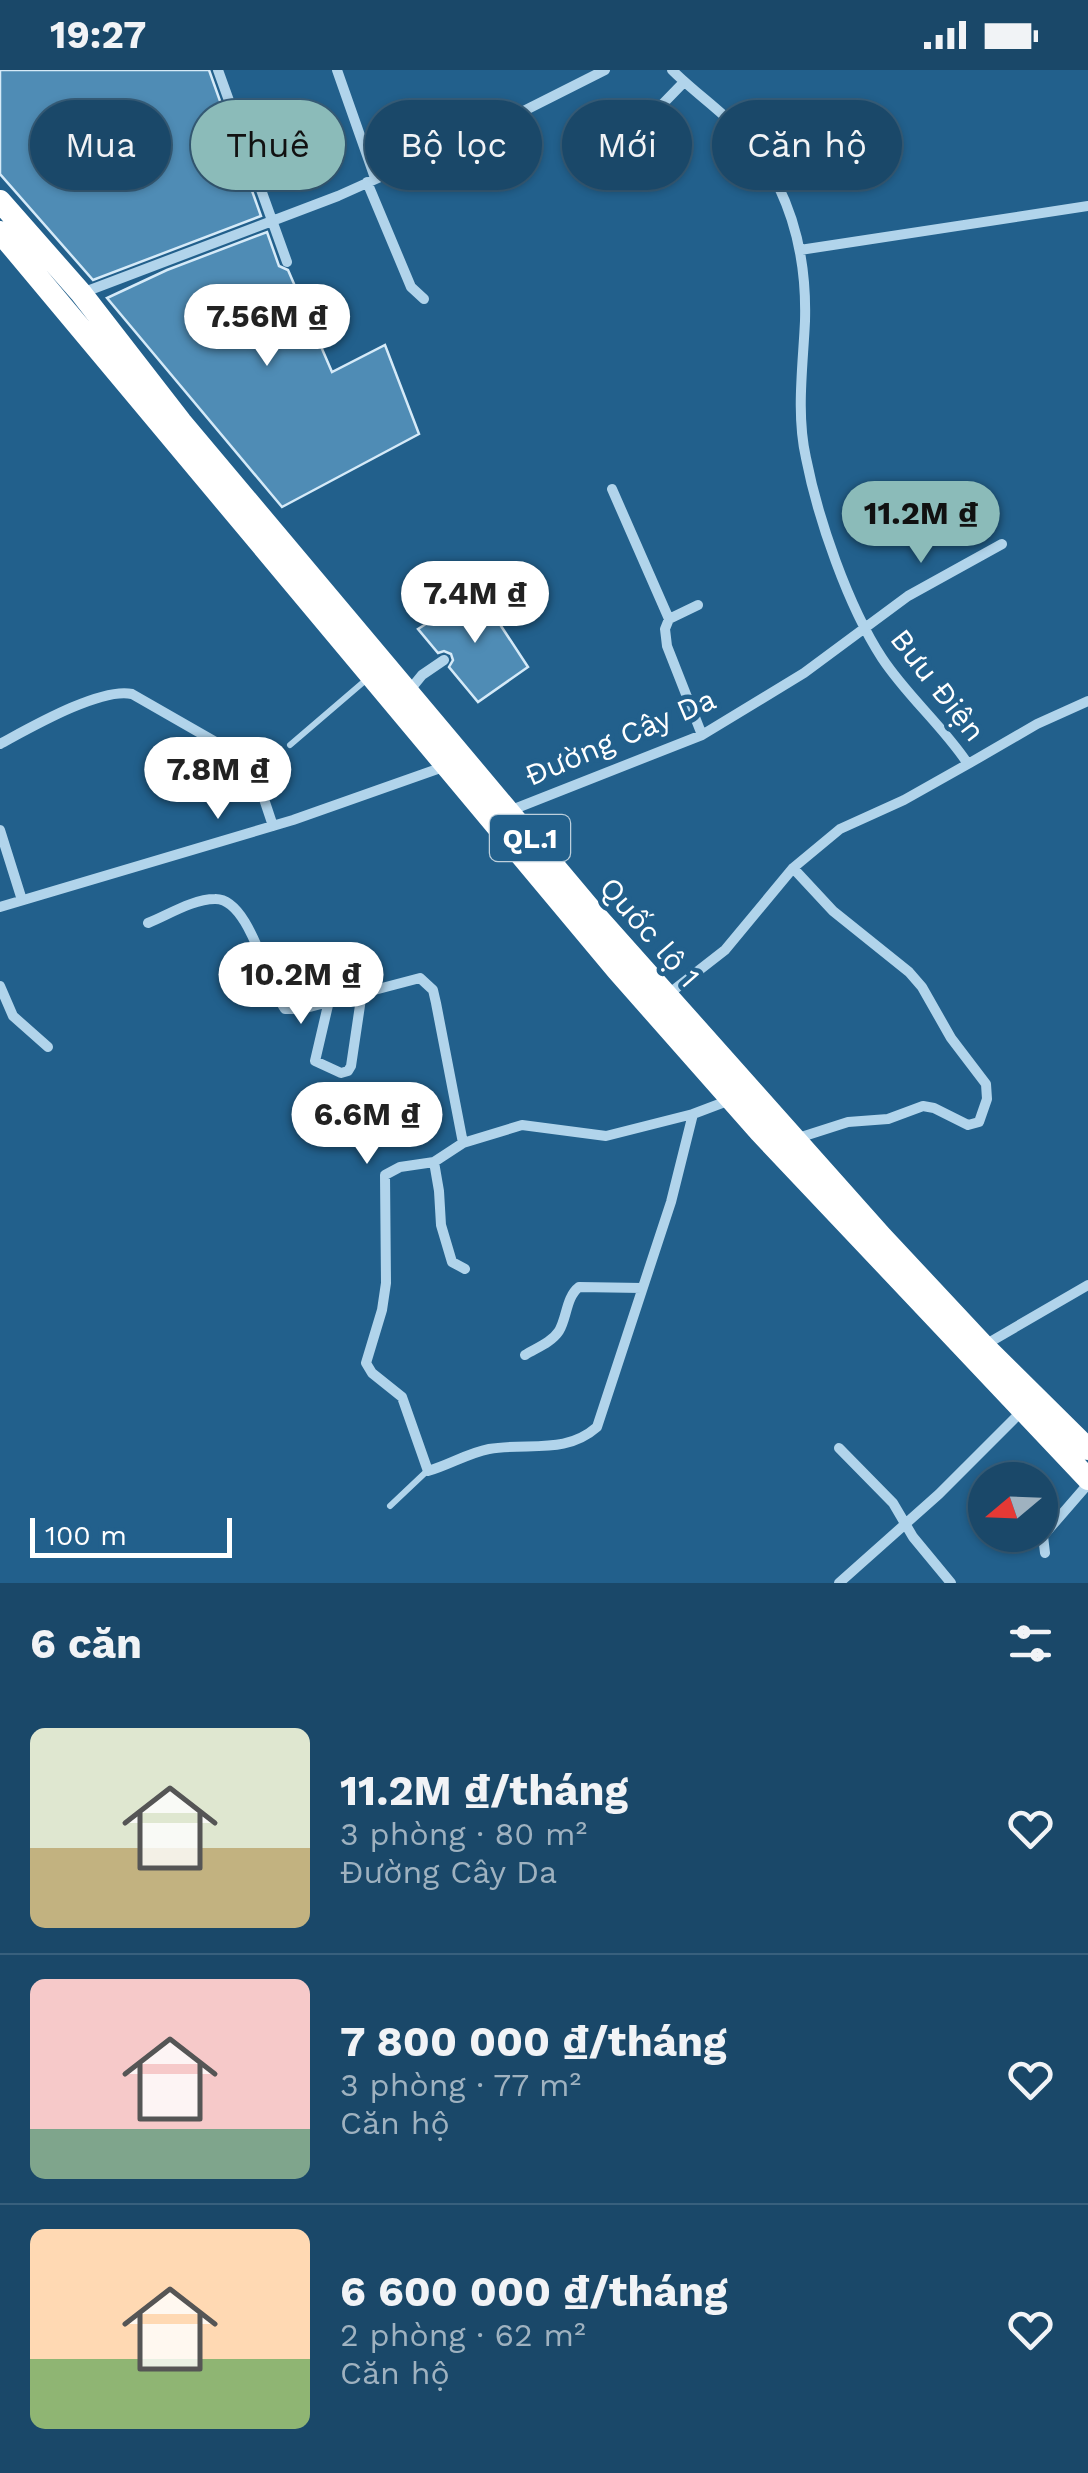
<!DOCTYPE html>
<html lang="vi">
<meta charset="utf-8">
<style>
body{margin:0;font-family:"Work Sans",sans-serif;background:#275271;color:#f1f3f6;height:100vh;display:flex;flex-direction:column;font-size:38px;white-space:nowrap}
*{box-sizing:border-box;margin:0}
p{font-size:32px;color:#9fb2c0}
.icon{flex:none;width:55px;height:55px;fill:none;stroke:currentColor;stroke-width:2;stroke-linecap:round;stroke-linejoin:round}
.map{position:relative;height:1513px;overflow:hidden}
.drawer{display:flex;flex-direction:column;background:#1a4869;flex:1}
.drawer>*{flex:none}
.hud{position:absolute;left:30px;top:30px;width:1030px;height:90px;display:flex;gap:20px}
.needle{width:65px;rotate:251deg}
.fabs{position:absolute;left:968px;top:1392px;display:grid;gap:20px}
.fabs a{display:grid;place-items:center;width:90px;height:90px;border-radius:50%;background:#1a4869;box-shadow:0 2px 8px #0004,0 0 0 2px #38607d;font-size:50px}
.scale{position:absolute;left:30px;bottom:25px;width:202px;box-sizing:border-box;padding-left:10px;border:5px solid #fff;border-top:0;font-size:28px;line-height:35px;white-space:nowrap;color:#fff;-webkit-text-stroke:8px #22608c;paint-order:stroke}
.price{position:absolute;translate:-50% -85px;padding:0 22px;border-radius:35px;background:#fff;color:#222;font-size:32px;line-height:65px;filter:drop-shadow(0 2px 5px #0008)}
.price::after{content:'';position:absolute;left:50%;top:60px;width:30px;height:22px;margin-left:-15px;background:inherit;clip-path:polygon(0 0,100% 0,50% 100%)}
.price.current{background:#8bbbb9;color:#111}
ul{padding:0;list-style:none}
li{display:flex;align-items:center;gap:30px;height:250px;padding:0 30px}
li+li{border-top:2px solid #38607d}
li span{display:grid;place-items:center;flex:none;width:280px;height:200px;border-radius:15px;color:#555}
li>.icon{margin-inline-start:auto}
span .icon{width:120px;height:120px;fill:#fffc;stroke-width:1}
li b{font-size:42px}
h2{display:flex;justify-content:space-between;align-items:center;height:120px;padding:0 30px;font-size:42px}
.tag{padding:0 35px;border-radius:45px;background:#1a4869;box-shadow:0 2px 8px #0004,0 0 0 2px #38607d;font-size:35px;line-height:90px}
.tag.current{background:#8bbbb9;color:#111}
.status{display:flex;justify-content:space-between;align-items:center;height:70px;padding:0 50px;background:#1a4869;direction:ltr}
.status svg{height:28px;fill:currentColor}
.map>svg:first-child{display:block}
.building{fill:#4f8cb5;stroke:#d5eaf8;stroke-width:2.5}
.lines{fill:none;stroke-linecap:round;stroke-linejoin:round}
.lane{stroke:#b1d4eb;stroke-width:6}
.street{stroke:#b1d4eb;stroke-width:10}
.highway{stroke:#fff;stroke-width:22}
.labels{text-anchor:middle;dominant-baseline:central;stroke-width:9;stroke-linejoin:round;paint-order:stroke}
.shield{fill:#22608c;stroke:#bdcfdc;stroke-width:2.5}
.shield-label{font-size:28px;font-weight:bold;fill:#fff}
.street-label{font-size:30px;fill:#fff;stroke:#22608c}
</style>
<div class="status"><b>19:27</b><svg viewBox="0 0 49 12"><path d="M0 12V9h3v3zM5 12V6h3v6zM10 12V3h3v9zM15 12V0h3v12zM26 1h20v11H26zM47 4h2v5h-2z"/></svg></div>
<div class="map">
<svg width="1088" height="1513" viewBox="0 0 1088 1513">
<rect width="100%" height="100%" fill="#22608c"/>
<!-- building -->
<path class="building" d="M 0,0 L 209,0 L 261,146 L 93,210 L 0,104 Z
M 267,162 L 279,196 L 288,200 L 332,302 L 385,275 L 419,364 L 282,437 L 107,228 L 167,200 Z
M 478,521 L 528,597 L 478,632 L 449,597 L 453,590 L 451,584 L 444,581 L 438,583 L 418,559 Z"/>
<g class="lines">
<!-- lane -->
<path class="lane" d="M 290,675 L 367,609
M 390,1436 L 427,1401"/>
<!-- street -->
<path class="street" d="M 218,0 L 287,192
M 337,0 L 375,108
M 640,111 L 627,90 L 624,64 L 651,46 L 684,12
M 367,112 L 411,217 L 424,229
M 800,180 L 1088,136
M 82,223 L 338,126 L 494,56 L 605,0
M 612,419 L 669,549
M 698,535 L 669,549 L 665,559 L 667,576 L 702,665
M 409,621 L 422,605 L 444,590
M 0,674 C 28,659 100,617 132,624 L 249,691 L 253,696 L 273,756
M 968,694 L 1037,654 L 1088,631
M 509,741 L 702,665 L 804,603 L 908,526 L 1002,474
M 0,760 L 22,830
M 793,798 L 833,841 L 909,902 L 922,917 L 951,968 L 986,1014 L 987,1029 L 979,1052 L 968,1055 L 934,1038 L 923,1036 L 888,1049 L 848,1052 L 795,1069
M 0,837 L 293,750 L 446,696
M 148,853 C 168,845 193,829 215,829 C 250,828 267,915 285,939 L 302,939 L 420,908 L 433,920 L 436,933 L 463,1073
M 0,916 L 13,946 L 48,977
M 666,926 L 725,880 L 793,798 L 840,759 L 904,730 L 968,694 C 943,656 907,626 882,588 C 848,536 818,449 806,388 C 796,344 803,296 805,251 C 807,181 789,113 740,61 C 719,39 694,22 672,0
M 329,931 L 315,991 L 341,1003 L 348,1001 L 351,996 L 362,922
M 693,1044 L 606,1066 L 522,1055 L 463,1073 L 434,1092 L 400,1097 L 385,1105 L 386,1213 L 382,1240 L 366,1293 L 372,1303 L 402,1327 L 428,1401 C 449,1395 468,1383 489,1379 C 529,1372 565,1385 597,1357 L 671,1132 L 693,1044 L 730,1030
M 434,1092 L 439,1121 L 441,1155 L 452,1192 L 465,1199
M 983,1276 L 1088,1215
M 525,1285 C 536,1278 551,1273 559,1261 C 567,1248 566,1227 579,1217 L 642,1218
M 839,1378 L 893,1433 L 913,1467 L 951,1513
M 1045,1483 L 1043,1466 L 1088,1414
M 839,1513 L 939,1424 L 1023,1340"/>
<!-- highway -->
<path class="highway" d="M 0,131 L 81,223 L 181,352 L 597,847 L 882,1167 L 983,1275 L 1088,1379
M 0,162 L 617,900 L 760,1062 L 1088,1409"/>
</g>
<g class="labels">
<!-- shield labels -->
<rect class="shield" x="490" y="745" width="80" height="46" rx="8"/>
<g class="shield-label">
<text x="530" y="768">QL.1</text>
</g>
<!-- street labels -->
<g class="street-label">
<text transform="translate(938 615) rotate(52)">Bưu Điện</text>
<text transform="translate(620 667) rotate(-23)">Đường Cây Da</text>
<text transform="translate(650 862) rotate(49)">Quốc lộ 1</text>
</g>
</g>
</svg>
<div class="fabs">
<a><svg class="needle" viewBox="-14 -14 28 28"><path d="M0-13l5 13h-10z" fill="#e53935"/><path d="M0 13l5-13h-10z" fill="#9fb2c0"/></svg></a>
</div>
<div class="scale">100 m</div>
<b class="price" style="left:267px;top:299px">7.56M ₫</b>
<b class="price current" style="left:921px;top:496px">11.2M ₫</b>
<b class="price" style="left:475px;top:576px">7.4M ₫</b>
<b class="price" style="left:218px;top:752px">7.8M ₫</b>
<b class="price" style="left:301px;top:957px">10.2M ₫</b>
<b class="price" style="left:367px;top:1097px">6.6M ₫</b>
<div class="hud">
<a class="tag">Mua</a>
<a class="tag current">Thuê</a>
<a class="tag">Bộ lọc</a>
<a class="tag">Mới</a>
<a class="tag">Căn hộ</a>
</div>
</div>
<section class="drawer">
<h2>6 căn<svg class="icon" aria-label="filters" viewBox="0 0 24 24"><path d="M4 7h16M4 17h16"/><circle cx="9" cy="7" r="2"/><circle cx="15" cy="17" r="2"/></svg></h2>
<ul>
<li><span style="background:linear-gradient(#dfe7d0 60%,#c2b280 0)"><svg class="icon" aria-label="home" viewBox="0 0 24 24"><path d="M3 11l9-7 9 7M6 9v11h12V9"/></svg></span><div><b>11.2M ₫/tháng</b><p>3 phòng · 80 m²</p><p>Đường Cây Da</p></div><svg class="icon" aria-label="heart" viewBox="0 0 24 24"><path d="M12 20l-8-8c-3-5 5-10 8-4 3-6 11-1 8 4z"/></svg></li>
<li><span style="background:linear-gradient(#f6c9c9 75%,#7fa58c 0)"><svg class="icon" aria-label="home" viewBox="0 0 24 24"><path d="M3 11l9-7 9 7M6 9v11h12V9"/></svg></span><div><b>7 800 000 ₫/tháng</b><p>3 phòng · 77 m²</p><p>Căn hộ</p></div><svg class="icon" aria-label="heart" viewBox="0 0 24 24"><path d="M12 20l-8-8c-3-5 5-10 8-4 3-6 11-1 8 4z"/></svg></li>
<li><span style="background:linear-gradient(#ffd9b3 65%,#8fb573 0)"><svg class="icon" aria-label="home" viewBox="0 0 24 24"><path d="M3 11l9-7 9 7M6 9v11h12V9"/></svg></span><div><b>6 600 000 ₫/tháng</b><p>2 phòng · 62 m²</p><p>Căn hộ</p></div><svg class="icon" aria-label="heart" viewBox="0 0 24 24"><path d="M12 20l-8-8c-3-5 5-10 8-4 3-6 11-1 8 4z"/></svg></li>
</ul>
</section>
